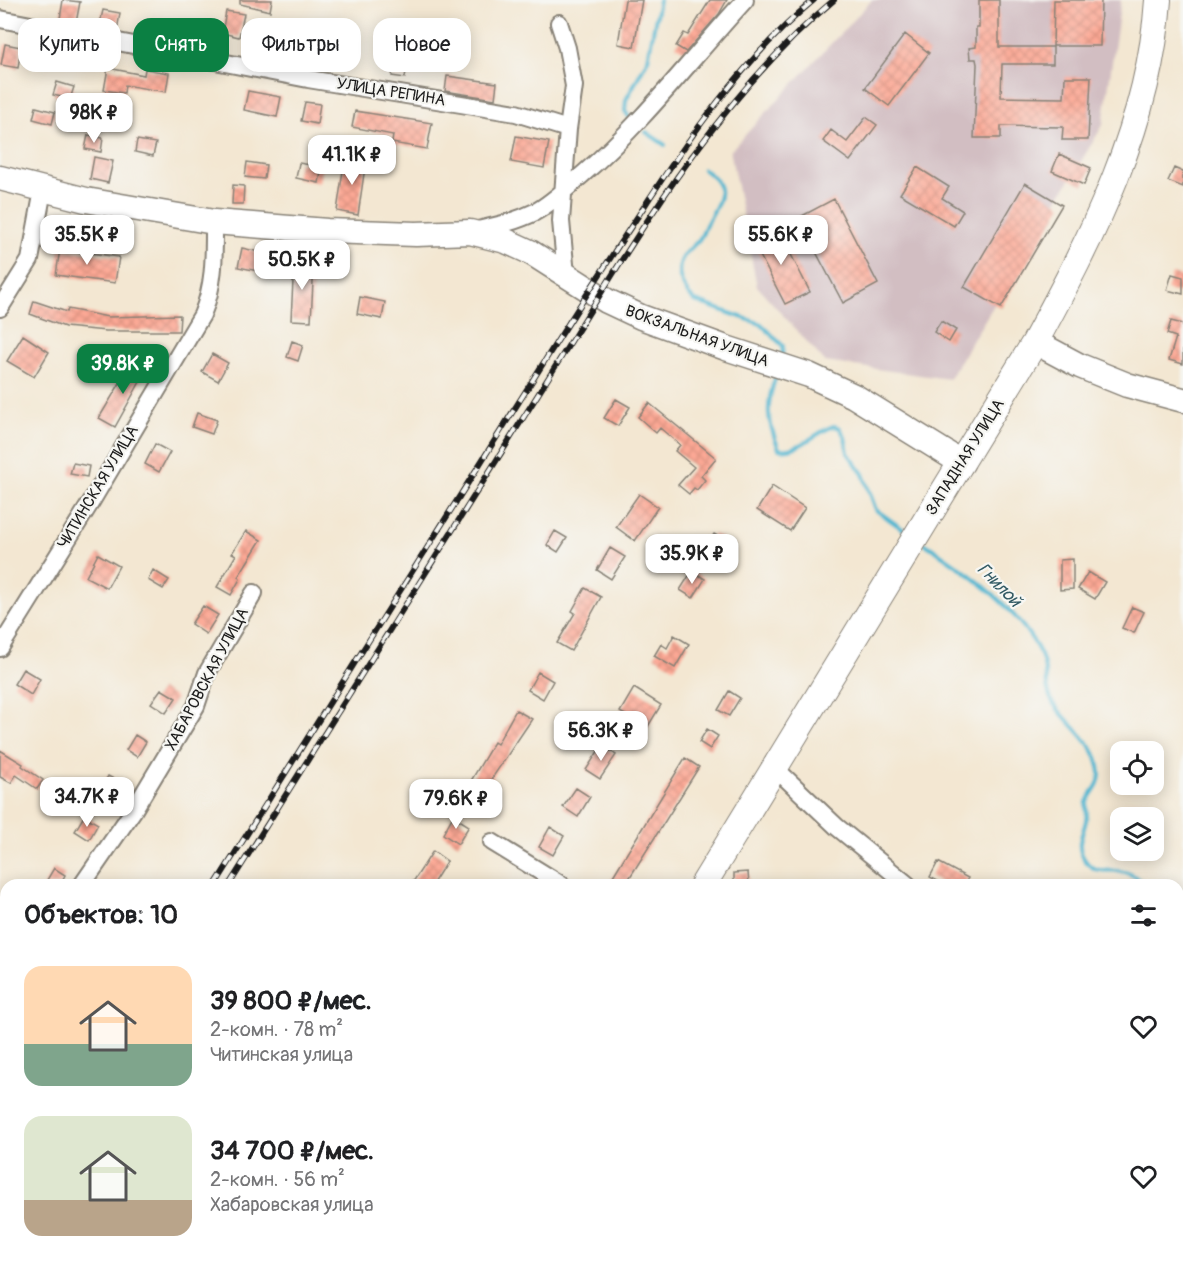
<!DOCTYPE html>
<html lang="ru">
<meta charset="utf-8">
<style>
body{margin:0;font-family:Pangolin,sans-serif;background:#f6f6f6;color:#202124;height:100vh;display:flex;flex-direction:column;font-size:22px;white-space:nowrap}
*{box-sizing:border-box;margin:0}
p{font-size:20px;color:#757577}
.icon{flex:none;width:33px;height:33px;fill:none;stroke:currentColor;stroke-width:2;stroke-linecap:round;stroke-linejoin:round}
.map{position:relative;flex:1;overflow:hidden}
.side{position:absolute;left:0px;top:879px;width:1184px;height:386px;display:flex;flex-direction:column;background:#fff;border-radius:18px 18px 0 0;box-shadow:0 3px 15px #0003}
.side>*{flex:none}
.guide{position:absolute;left:18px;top:18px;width:600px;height:54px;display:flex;gap:12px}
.fabs{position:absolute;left:1110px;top:741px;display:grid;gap:12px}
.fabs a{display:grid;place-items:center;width:54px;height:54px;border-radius:12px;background:#fff;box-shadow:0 3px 15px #0003;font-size:30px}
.price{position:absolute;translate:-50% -51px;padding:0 14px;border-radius:12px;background:#fff;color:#222;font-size:20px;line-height:39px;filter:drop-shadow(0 2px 3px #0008)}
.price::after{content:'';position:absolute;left:50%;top:36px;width:18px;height:14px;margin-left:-9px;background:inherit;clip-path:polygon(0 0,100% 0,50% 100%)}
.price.selected{background:#0b8043;color:#fff}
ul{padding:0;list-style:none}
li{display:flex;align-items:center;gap:18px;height:150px;padding:0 24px}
li span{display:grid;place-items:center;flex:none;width:168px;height:120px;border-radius:18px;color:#555}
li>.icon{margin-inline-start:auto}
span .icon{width:72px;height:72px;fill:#fffc;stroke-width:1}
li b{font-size:26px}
h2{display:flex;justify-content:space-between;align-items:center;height:72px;padding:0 24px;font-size:26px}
.chip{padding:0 21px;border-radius:18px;background:#fff;box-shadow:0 3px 15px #0003;font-size:21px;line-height:54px}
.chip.selected{background:#0b8043;color:#fff}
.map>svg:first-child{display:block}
.industrial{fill:#d2bec2}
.grass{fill:url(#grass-dots);stroke:#667042;stroke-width:1.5}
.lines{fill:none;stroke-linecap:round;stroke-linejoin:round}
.stream{stroke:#53b7d1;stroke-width:4}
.building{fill:url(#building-cross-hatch)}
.minor-casing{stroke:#888277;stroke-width:20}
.secondary-casing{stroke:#888277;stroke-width:27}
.primary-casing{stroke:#888277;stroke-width:28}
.minor{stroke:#fff;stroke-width:16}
.secondary{stroke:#fff;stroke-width:24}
.primary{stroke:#fff;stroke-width:26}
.rail-casing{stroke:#1c1c1c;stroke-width:6}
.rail{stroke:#f6f6f2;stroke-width:4;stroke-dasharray:11;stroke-linecap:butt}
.labels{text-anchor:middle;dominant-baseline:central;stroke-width:4.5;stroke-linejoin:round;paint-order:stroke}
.street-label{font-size:16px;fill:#1c1c1c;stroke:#f6f6f2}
.water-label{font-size:18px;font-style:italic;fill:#325a64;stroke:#f6f6f2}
</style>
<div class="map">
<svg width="1183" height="1264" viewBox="0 0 1183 1264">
<defs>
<pattern id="grass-dots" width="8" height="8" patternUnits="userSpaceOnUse" patternTransform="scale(1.5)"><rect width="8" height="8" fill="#b0c367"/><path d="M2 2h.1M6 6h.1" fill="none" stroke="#97a759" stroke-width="1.8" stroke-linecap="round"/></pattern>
<pattern id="building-cross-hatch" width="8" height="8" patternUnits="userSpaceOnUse" patternTransform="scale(1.5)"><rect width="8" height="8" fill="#fca894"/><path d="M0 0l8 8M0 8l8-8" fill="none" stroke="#d7907f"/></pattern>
</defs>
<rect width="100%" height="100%" fill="#f6f6f2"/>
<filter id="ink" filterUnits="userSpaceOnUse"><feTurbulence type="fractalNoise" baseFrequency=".0167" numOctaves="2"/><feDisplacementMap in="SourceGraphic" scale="12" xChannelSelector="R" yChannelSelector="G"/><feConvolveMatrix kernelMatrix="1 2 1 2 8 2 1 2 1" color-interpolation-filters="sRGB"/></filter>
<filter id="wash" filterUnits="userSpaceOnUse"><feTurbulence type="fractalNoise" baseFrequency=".008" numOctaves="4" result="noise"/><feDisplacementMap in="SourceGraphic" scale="24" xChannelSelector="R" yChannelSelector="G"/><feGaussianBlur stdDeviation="1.35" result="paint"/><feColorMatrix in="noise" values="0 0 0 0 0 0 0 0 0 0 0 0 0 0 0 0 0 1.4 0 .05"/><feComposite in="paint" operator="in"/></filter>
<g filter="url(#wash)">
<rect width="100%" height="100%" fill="#f3e7d2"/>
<!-- industrial -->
<path class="industrial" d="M 872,0 L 1121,0 L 1103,125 L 949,379 L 825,362 L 757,286 L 730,151 Z
M 1183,1112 L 1183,1264 L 1145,1264 L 1147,1259 L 1178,1258 L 1178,1120 Z"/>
<!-- grass -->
<path class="grass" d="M 18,1259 L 18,1258 L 89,1259 L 86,1264 L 15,1264 Z"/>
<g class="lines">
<!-- stream -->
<path class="stream" d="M 631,120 L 625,111 L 626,100 L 648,59 L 659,0
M 646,132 L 665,145
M 703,169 C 733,189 717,203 706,225 C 704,229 703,234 700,238 C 697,243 691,247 687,252 C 672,268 681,288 695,301 L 761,324 L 783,346 L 782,355
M 776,376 C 765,406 767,420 779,449 C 799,453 815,432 834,426 L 840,428 L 845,437 L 848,453 L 863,474 L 876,510 L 907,532
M 924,543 C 968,572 1017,606 1041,655 C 1048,671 1044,689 1053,703 C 1068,725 1099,744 1100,774 C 1100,786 1091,792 1087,802 C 1085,808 1088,814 1086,820 C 1084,832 1076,843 1082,855 C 1093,878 1108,867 1125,872 C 1133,874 1139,879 1144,885
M 1178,914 L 1183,912"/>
</g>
<g id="blocks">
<!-- building -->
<path class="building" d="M 63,0 L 80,2 L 76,23 L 60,19 Z
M 240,0 L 272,0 L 270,11 L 240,4 Z
M 625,0 L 642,0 L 634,47 L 618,44 Z
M 710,0 L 727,0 L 719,14 L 686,52 L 676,46 L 684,33 L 688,35 Z
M 979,0 L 999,0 L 999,47 L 1053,47 L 1053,64 L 1002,64 L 1001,97 L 1064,98 L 1065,77 L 1091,77 L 1088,140 L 1062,140 L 1063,127 L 1001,126 L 1001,138 L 974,138 L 977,64 L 976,59 L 970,59 L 969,48 L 976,47 L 976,27 L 979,27 Z
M 1054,0 L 1101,0 L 1100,46 L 1053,46 Z
M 103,10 L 120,13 L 117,31 L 99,28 Z
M 226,11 L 244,14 L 239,37 L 222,33 Z
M 182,23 L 198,27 L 194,44 L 178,40 Z
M 905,34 L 929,53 L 889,106 L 865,88 Z
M 303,41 L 323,45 L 320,61 L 300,57 Z
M 5,44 L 21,47 L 18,68 L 1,65 Z
M 394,62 L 407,64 L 405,78 L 392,76 Z
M 108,68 L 144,75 L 145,69 L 169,73 L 166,92 L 125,85 L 124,93 L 104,90 Z
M 447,76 L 497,83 L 495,99 L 445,91 Z
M 57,82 L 74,87 L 70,99 L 53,95 Z
M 248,91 L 281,97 L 277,117 L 244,110 Z
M 305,102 L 320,104 L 317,124 L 301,121 Z
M 36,107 L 55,112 L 52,124 L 33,119 Z
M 355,111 L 432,123 L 427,149 L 392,143 L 393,135 L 352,127 Z
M 866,117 L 877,125 L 850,161 L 823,141 L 831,130 L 847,142 Z
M 88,135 L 103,138 L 101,152 L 85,149 Z
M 516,136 L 549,142 L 544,168 L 511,162 Z
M 137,140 L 156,143 L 153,156 L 135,152 Z
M 1059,154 L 1091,168 L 1084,185 L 1052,171 Z
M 94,157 L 113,161 L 108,183 L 90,179 Z
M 345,157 L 366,160 L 358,215 L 337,211 Z
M 247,162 L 266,165 L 264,179 L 245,177 Z
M 299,163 L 322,167 L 319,183 L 296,178 Z
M 917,167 L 949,187 L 942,198 L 963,211 L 954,226 L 900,194 Z
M 1174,168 L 1183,172 L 1183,187 L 1168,181 Z
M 1025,183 L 1062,205 L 1001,308 L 964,287 Z
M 233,185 L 244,186 L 243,204 L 232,204 Z
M 834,199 L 878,284 L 843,303 L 798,218 Z
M 777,227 L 810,292 L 785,304 L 752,240 Z
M 242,248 L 277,256 L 274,267 L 264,265 L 263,272 L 238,267 Z
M 60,249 L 119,257 L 115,283 L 56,275 Z
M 294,261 L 314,262 L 311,321 L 291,320 Z
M 1172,274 L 1183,277 L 1183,294 L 1167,290 Z
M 360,297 L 385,302 L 382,319 L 357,314 Z
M 34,301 L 67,312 L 68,309 L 108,317 L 180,315 L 179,331 L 106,331 L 65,327 L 30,314 Z
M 941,321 L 956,330 L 949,342 L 934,332 Z
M 1171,321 L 1183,324 L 1183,364 L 1169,360 L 1176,337 L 1167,334 Z
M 23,335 L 49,352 L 34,377 L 7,361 Z
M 292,341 L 303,345 L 298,361 L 287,357 Z
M 212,354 L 228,363 L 218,381 L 202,372 Z
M 132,363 L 146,371 L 115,427 L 99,418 Z
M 616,399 L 630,407 L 618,426 L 604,418 Z
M 649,403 L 716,458 L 701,476 L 705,480 L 697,490 L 694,488 L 689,494 L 678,485 L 694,467 L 675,451 L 680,445 L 660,428 L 656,433 L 638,417 Z
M 197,413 L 217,420 L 212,434 L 192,427 Z
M 155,444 L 170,452 L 159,472 L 145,464 Z
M 73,463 L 89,466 L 87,477 L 70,474 Z
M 772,486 L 805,508 L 790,531 L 757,510 Z
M 639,494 L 658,507 L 635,541 L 616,527 Z
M 246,531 L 261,540 L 238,577 L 240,579 L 231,595 L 217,587 L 236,555 L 232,553 Z
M 555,531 L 567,538 L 558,552 L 547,545 Z
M 714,534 L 728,542 L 716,561 L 702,553 Z
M 610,548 L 625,557 L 611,579 L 597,570 Z
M 98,554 L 119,566 L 107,588 L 86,577 Z
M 1073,559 L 1073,589 L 1060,590 L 1060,560 Z
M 153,570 L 169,580 L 163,589 L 148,580 Z
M 692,571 L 705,579 L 693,598 L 680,590 Z
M 1088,572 L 1105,582 L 1095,599 L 1078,589 Z
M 585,588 L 601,597 L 571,651 L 557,643 L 575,613 L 572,611 Z
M 203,606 L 218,615 L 206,634 L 191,624 Z
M 1132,607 L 1144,612 L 1134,633 L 1122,628 Z
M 674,635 L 689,644 L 675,668 L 654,656 L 661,644 L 667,648 Z
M 23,669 L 40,679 L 31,695 L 14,684 Z
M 538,672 L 553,681 L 543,699 L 528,690 Z
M 634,688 L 661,705 L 647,728 L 620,712 Z
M 161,689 L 176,698 L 166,713 L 151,703 Z
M 729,691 L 740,698 L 729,716 L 718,710 Z
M 516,710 L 532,719 L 486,787 L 489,789 L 478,806 L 462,796 L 494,742 L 497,744 Z
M 707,729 L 718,736 L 710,749 L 699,742 Z
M 135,735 L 146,742 L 137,757 L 126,750 Z
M 602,745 L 616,755 L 600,779 L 586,770 Z
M 0,750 L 23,764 L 22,766 L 43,780 L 37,789 L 16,775 L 11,783 L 0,777 Z
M 685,758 L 699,767 L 625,885 L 617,885 L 610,881 Z
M 108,776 L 121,783 L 111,799 L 99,792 Z
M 576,788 L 590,797 L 578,817 L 563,807 Z
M 84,816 L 98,824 L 89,840 L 75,831 Z
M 453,816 L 469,826 L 458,844 L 443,834 Z
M 550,827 L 564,836 L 553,855 L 539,847 Z
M 433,851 L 447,861 L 432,885 L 411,885 Z
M 938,862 L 968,878 L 964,885 L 945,885 L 930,877 Z
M 54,868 L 65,875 L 60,885 L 44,885 Z
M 748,872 L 749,885 L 734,885 L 734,873 Z"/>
</g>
</g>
<g filter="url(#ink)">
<use href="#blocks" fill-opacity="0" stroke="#888277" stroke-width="1.5"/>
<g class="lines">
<defs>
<path id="minor" d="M 0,19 L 308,79 L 516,113 L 568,129
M 559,23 L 567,48 L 574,86 L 568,129 L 561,221 L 566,275
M 474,231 C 495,226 515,222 535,212 C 552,203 568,187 582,175 C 643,123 691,59 745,0
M 0,308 L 30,260 L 43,190
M 0,648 L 91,502 L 202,315 C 215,284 214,254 214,222
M 775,768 L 837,827 L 908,885
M 492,842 L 562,885
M 82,885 L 133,811 L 196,706 L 207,673 L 254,593
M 0,1015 L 6,1004
M 1178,1119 L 1183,1123"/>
<path id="secondary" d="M 0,178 L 86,200 L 214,222 L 327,231 L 416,234 L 470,232 L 506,241 L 530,252 L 607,301 L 641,317 L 726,348 L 809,375 L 854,396 L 962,463
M 1035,342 L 1080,366 L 1127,385 L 1183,400"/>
<path id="primary" d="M 703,885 L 1035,342 C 1093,235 1150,124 1158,0
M 471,1264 L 475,1258"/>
</defs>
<!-- minor casing -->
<use href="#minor" class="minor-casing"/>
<!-- secondary casing -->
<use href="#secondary" class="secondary-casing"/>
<!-- primary casing -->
<use href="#primary" class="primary-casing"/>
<!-- minor -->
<use href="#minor" class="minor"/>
<!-- secondary -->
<use href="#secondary" class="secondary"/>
<!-- primary -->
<use href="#primary" class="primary"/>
<defs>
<path id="rail" d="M 215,885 C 323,713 431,542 539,370 C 571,319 604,267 638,216 C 687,140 744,58 814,0
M 229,885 C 332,722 434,559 537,396 C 624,258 708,106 834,0
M 0,1226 L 6,1216
M 0,1249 L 6,1240"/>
</defs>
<!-- rail casing -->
<use href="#rail" class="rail-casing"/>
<!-- rail -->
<use href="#rail" class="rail"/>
</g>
</g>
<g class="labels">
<!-- street labels -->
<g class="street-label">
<text transform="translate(391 92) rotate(9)">УЛИЦА РЕПИНА</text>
<text transform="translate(697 336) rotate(20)">ВОКЗАЛЬНАЯ УЛИЦА</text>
<text transform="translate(965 457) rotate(-58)">ЗАПАДНАЯ УЛИЦА</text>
<text transform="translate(98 487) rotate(-59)">ЧИТИНСКАЯ УЛИЦА</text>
<text transform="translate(207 679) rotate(-62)">ХАБАРОВСКАЯ УЛИЦА</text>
</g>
<!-- water labels -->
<g class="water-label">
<text transform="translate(999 585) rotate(45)">Гнилой</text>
</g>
</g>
</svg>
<div class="fabs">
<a><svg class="icon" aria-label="locate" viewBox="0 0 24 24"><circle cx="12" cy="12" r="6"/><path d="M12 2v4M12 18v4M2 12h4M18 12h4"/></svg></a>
<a><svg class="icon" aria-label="layers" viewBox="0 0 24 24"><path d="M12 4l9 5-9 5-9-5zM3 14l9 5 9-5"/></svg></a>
</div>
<b class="price" style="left:94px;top:144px">98K ₽</b>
<b class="price" style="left:352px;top:186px">41.1K ₽</b>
<b class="price" style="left:87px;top:266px">35.5K ₽</b>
<b class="price" style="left:781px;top:266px">55.6K ₽</b>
<b class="price" style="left:302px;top:291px">50.5K ₽</b>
<b class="price selected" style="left:123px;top:395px">39.8K ₽</b>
<b class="price" style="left:692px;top:585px">35.9K ₽</b>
<b class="price" style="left:601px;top:762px">56.3K ₽</b>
<b class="price" style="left:87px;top:828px">34.7K ₽</b>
<b class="price" style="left:456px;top:830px">79.6K ₽</b>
<div class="guide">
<a class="chip">Купить</a>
<a class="chip selected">Снять</a>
<a class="chip">Фильтры</a>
<a class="chip">Новое</a>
</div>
<section class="side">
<h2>Объектов: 10<svg class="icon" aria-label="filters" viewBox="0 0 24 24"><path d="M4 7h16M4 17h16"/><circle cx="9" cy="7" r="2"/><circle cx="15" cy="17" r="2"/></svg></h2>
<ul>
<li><span style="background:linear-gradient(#ffd9b3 65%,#7fa58c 0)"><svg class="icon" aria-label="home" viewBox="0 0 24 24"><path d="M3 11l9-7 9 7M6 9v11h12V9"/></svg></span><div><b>39 800 ₽/мес.</b><p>2-комн. · 78 m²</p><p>Читинская улица</p></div><svg class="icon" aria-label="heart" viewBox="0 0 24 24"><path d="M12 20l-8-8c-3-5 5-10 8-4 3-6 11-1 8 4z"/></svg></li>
<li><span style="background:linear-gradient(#dfe7d0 70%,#b9a48a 0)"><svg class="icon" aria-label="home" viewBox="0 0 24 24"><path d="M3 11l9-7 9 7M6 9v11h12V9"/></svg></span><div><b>34 700 ₽/мес.</b><p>2-комн. · 56 m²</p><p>Хабаровская улица</p></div><svg class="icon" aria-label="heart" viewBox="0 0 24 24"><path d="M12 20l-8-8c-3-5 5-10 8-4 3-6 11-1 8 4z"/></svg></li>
</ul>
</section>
</div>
